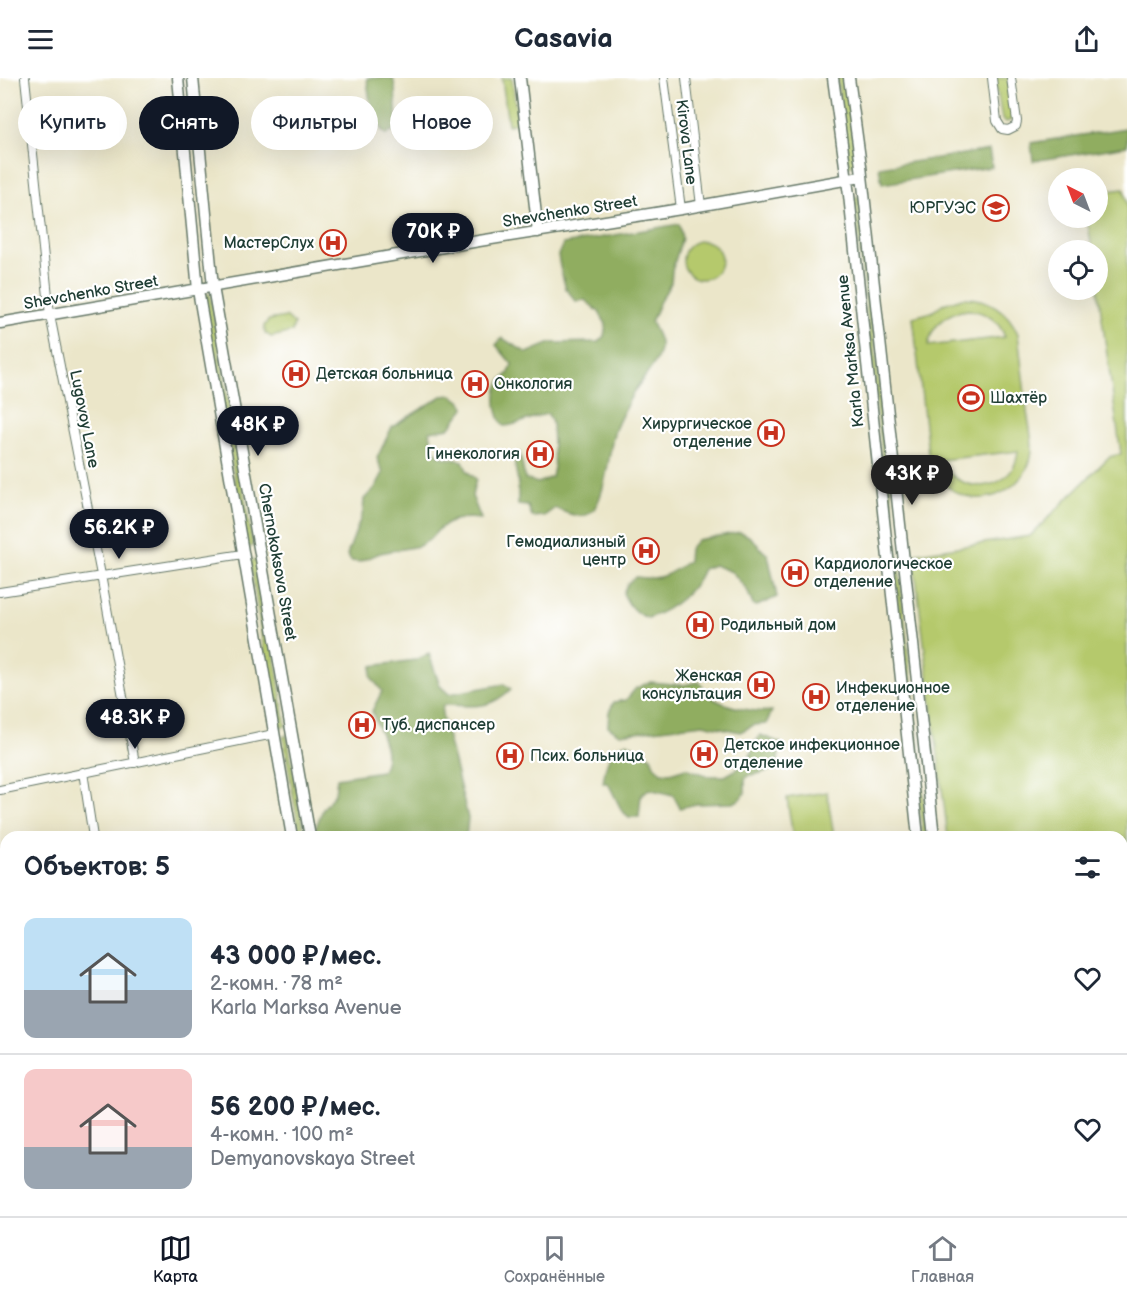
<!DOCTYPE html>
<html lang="ru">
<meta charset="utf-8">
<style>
body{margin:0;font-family:"Balsamiq Sans",sans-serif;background:#f2f2f3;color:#1f2937;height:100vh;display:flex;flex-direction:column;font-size:22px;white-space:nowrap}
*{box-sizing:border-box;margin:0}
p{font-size:20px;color:#747a83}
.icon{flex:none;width:33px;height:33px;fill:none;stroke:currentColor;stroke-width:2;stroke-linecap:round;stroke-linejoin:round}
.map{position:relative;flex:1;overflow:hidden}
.side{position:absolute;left:0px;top:753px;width:1128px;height:386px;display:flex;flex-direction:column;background:#fff;border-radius:18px 18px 0 0;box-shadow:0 6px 24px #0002}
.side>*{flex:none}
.guide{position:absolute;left:18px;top:18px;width:600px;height:54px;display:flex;gap:12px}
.needle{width:39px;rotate:318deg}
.fabs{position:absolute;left:1048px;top:90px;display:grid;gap:12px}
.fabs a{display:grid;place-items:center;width:60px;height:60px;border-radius:50%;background:#fff;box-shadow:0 6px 24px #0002;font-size:30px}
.price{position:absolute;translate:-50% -51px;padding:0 14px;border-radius:21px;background:#111827;color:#fff;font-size:20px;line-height:39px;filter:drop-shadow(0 2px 3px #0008)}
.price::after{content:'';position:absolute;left:50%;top:36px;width:18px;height:14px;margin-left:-9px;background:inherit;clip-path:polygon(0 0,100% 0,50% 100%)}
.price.current{background:#222;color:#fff}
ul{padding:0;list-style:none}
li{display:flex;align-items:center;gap:18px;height:150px;padding:0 24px}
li+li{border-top:2px solid #e0e1e3}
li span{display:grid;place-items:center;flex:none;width:168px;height:120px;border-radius:12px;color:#555}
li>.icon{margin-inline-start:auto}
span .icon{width:72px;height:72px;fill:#fffc;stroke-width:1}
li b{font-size:26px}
h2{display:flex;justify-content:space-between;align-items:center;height:72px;padding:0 24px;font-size:26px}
.chip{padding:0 21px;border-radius:27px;background:#fff;box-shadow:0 6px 24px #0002;font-size:21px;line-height:54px}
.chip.current{background:#111827;color:#fff}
header{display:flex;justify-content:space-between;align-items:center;height:78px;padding:0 24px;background:#fff;font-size:27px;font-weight:600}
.menu{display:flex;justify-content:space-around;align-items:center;height:84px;border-top:2px solid #e0e1e3;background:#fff;font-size:16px;color:#747a83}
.menu a{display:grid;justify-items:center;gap:3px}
.menu .current{color:#111827}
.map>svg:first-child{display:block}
.green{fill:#b5c96c;stroke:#6a8350;stroke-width:1.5;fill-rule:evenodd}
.forest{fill:#90ad60;stroke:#58754a;stroke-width:1.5}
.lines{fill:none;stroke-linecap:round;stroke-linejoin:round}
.street-casing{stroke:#667868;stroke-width:10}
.secondary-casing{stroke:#667868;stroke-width:13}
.street{stroke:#fff;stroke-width:8}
.secondary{stroke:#fff;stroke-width:10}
.labels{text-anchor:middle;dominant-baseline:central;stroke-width:4.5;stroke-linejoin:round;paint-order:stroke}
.street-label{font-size:16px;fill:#1f3d34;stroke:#fff}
.poi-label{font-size:16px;fill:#1f3d34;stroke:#fff;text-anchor:start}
</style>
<header><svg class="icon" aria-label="menu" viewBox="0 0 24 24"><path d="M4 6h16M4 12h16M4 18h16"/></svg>Casavia<svg class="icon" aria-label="share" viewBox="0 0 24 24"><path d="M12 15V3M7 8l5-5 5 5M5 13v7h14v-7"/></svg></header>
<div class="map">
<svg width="1127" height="1138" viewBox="0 0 1127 1138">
<rect width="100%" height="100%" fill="#fff"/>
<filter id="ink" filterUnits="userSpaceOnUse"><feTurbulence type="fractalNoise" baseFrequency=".0167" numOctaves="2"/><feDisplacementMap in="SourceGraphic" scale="12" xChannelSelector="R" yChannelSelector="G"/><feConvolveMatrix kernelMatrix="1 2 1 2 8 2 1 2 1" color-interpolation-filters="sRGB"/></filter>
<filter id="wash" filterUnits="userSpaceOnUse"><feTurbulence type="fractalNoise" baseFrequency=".008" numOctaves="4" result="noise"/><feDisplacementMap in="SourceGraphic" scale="24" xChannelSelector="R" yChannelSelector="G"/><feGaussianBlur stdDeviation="1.35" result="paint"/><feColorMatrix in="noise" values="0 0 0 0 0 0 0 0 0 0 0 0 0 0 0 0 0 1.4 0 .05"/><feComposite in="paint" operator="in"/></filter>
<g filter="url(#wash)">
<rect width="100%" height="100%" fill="#ebe6c9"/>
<!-- green -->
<path class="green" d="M 502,0 L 512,0 L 518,45 L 508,47 Z
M 837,0 L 845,0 L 857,86 L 848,88 Z
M 995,0 L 1009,0 L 1014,40 L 1007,44 L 1002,42 Z
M 1124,111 L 1127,127 L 1127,927 L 1122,928 L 1122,759 L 948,759 L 913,476 L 1030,458 L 1109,379 L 1121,376 L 1098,212 L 1098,172 L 1092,172 L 1087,140 L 1098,140 L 1098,114 Z
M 854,119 L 859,119 L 928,759 L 923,759 Z
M683 182a19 19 0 1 1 38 0a19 19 0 1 1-38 0Z
M 210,216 L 253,468 L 247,470 L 202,217 Z
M 962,220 C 987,219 1008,232 1018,256 C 1021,282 1024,308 1027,334 C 1029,346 1032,359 1032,371 C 1031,400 1001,423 974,420 C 953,417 937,403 929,384 L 913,239 L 932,234 L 943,226 ZM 969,232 C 986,234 999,243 1005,259 L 928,268 C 932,246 948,233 969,232 ZM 1018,373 C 1015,415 958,420 941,382 Z
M 286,239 L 294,246 L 292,254 L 271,259 L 265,255 L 264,248 L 269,242 Z
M 259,481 L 286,648 L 276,650 L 250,483 Z
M 287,657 L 305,759 L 300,759 L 283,659 Z
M 827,714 L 834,759 L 793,759 L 787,720 Z"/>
<!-- forest -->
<path class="forest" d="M 367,0 L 393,0 L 395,9 L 397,50 L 386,57 C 371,42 369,20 367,0 Z
M 1127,50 L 1127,68 L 1033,83 L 1031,65 Z
M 989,72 L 992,89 L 882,106 L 879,89 Z
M 679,146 L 682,160 L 672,193 L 671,205 L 660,223 L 651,244 C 654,250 659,258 660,265 C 663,282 639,303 632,317 C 626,329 618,343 614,355 C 609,373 605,425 590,435 C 581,442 564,434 555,430 L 544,438 L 532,439 L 528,428 L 518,427 L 518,404 L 513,376 L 520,375 L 525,401 L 538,405 L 552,399 L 554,389 L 552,345 L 548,336 C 532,338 520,347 504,348 C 496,339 493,317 499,306 C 504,296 509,301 512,286 L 496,267 L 502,260 L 527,275 L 551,265 L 598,264 L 604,258 L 606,246 L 599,234 L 585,222 L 576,223 L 566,211 L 560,189 L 558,177 L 563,166 Z
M 452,317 L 460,323 L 465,330 L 449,350 L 430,353 L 433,372 L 442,379 L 463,383 L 467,393 L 476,401 L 472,418 L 481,441 L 468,440 L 454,442 L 440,450 L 429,462 L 419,468 L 380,475 L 359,484 L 351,483 L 347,477 L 363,434 L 364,421 L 375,410 L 383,395 L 377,380 L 392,349 L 442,318 Z
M 740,454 C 757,460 754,467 768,477 L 777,519 L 757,528 L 753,527 L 747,512 L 732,494 L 714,487 L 703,491 C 693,515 672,531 648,540 C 634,535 629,528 623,515 L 628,505 L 636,499 C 660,503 669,497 688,483 L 689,471 L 697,462 Z
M 429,576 L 440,608 L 449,616 L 504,606 L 511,611 C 487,634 472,627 443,627 L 442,636 L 468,740 L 466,759 L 316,759 L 315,751 L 323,731 L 335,715 L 337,700 L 382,693 C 393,671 378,654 372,633 L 382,613 L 371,599 L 372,588 L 415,582 Z
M 650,604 L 683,607 L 699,604 C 704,610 709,618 716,622 C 728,629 758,635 772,633 L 766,646 L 754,647 L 740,654 L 703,646 L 619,656 L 608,648 L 609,634 L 614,624 L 626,622 L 636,610 Z
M 760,657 L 781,665 L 782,669 L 780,668 L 777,690 L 757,696 L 750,697 L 745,701 L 745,715 L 741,721 L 733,725 L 696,726 L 680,730 L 673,717 L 649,711 L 641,717 L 639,739 L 629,739 L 622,733 L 608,705 L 603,705 C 606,684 608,674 627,664 L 651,679 L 655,689 L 662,694 L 670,695 L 686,690 L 708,698 L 725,698 L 748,685 L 752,672 Z"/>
</g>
<g filter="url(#ink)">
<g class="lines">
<defs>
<path id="street" d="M 25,0 L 50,237 L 101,497 L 135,685
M 664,0 L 681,131
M 686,0 L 701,128
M 992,0 L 997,43 L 1002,51 L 1008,52 L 1016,48 L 1017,43 L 1011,0
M 0,514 L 243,476
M 83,694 L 93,759
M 0,712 L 274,656
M 75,1132 L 76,1138
M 209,1132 L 210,1138"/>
<path id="secondary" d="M 178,0 L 198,212 L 292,759
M 193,0 L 213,209 L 310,759
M 520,0 L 538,154
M 833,0 L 849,117 L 918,759
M 849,0 L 861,88 L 934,759
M 0,245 L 479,163 L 681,131 L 861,99
M 1122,952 L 1127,951
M 0,1094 L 6,1093
M 353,1132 L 354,1138
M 369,1132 L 370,1138
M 961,1132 L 961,1138
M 972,1132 L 973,1138"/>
</defs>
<!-- street casing -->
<use href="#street" class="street-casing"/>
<!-- secondary casing -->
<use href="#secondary" class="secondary-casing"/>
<!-- street -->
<use href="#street" class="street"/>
<!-- secondary -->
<use href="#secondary" class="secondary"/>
</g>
</g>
<!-- icons -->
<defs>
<symbol id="university-ring" viewBox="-11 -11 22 22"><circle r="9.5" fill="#fff" stroke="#c8321e" stroke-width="1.5"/><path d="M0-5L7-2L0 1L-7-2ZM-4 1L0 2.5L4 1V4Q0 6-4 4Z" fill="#c8321e"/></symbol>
<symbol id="hospital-ring" viewBox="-11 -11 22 22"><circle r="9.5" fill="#fff" stroke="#c8321e" stroke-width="1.5"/><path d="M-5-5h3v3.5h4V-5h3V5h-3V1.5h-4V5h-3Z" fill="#c8321e"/></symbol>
<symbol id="stadium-ring" viewBox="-11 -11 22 22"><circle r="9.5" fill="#fff" stroke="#c8321e" stroke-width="1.5"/><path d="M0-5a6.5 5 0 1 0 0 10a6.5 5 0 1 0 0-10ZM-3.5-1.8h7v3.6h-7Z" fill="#c8321e"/></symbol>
</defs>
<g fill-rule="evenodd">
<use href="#university-ring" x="981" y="115" width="30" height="30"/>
<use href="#hospital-ring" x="318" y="150" width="30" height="30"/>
<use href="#hospital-ring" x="281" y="281" width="30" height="30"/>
<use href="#hospital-ring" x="460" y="291" width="30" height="30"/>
<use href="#stadium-ring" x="956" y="305" width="30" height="30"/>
<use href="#hospital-ring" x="756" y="340" width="30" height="30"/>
<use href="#hospital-ring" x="525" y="361" width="30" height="30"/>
<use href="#hospital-ring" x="631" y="458" width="30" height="30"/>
<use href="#hospital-ring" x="780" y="480" width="30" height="30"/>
<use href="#hospital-ring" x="685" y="532" width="30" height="30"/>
<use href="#hospital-ring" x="746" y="592" width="30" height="30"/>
<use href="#hospital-ring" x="801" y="604" width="30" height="30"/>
<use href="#hospital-ring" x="347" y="632" width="30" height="30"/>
<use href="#hospital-ring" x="689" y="661" width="30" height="30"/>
<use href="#hospital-ring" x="495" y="663" width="30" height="30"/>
</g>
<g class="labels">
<!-- street labels -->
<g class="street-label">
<text transform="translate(686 64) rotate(83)">Kirova Lane</text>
<text transform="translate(570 134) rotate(-9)">Shevchenko Street</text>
<text transform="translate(91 215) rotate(-10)">Shevchenko Street</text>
<text transform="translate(851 273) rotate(-96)">Karla Marksa Avenue</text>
<text transform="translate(84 341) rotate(79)">Lugovoy Lane</text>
<text transform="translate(277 484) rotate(80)">Chernokoksova Street</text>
</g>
<!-- poi labels -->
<g class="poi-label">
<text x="976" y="130" text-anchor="end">ЮРГУЭС</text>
<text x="314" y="165" text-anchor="end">МастерСлух</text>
<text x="316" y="296">Детская больница</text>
<text x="494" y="306">Онкология</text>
<text x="990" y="320">Шахтёр</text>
<text x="752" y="346" text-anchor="end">Хирургическое<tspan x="752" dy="18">отделение</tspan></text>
<text x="520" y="376" text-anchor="end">Гинекология</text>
<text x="626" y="464" text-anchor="end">Гемодиализный<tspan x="626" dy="18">центр</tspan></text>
<text x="814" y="486">Кардиологическое<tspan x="814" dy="18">отделение</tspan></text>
<text x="720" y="547">Родильный дом</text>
<text x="742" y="598" text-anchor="end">Женская<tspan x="742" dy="18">консультация</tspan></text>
<text x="836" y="610">Инфекционное<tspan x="836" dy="18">отделение</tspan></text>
<text x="382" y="647">Туб. диспансер</text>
<text x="724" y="667">Детское инфекционное<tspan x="724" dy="18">отделение</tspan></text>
<text x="530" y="678">Псих. больница</text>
</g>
</g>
</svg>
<div class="fabs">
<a><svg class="needle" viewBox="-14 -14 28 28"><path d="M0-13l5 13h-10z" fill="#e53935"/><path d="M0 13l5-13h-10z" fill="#747a83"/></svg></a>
<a><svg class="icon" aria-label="locate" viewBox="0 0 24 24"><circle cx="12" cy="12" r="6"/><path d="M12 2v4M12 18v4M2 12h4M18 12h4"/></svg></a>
</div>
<b class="price" style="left:433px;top:186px">70K ₽</b>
<b class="price" style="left:258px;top:379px">48K ₽</b>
<b class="price current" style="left:912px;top:428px">43K ₽</b>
<b class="price" style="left:119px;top:482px">56.2K ₽</b>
<b class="price" style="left:135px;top:672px">48.3K ₽</b>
<div class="guide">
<a class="chip">Купить</a>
<a class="chip current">Снять</a>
<a class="chip">Фильтры</a>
<a class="chip">Новое</a>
</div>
<section class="side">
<h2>Объектов: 5<svg class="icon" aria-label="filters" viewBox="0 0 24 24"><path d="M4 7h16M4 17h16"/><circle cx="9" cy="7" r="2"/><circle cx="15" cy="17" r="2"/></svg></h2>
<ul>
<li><span style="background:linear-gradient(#bfe0f5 60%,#9aa5b1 0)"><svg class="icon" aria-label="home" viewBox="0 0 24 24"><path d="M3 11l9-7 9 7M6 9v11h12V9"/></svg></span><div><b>43 000 ₽/мес.</b><p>2-комн. · 78 m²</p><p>Karla Marksa Avenue</p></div><svg class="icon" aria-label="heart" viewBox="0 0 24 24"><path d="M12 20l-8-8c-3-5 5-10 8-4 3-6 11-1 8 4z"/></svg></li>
<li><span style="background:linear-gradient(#f6c9c9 65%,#9aa5b1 0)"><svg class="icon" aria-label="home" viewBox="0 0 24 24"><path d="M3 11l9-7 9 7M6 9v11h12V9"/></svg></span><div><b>56 200 ₽/мес.</b><p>4-комн. · 100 m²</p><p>Demyanovskaya Street</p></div><svg class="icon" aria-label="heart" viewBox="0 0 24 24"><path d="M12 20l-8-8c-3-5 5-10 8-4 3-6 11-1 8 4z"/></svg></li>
</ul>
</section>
</div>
<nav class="menu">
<a class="current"><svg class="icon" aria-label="map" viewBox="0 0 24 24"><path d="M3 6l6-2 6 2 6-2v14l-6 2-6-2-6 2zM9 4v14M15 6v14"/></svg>Карта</a>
<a><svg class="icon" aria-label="saved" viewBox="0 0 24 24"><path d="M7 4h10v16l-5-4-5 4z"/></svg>Сохранённые</a>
<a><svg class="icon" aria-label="home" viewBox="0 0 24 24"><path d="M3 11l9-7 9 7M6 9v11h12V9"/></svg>Главная</a>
</nav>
